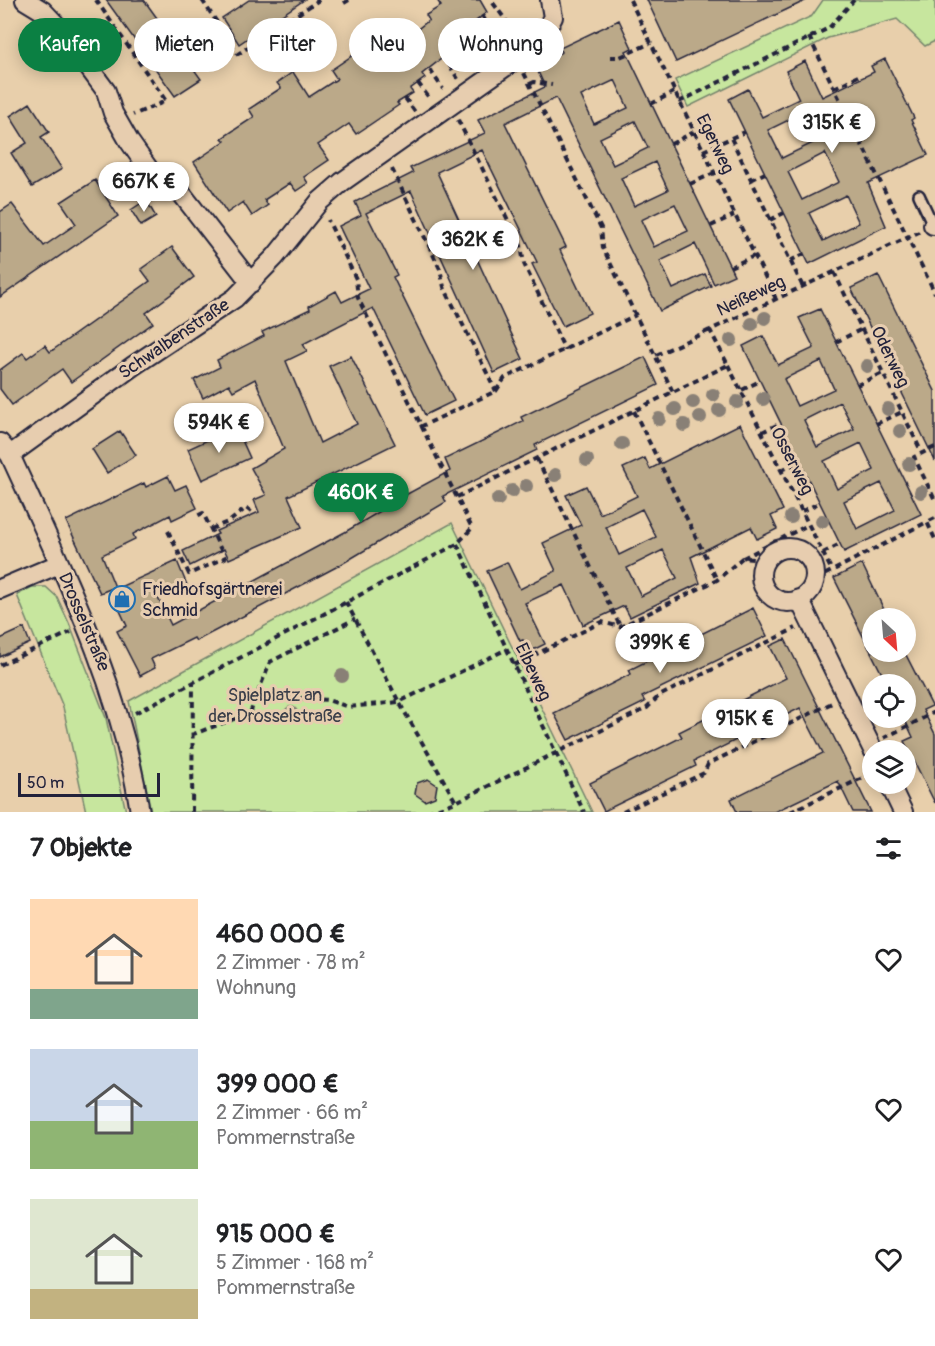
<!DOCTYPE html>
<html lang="de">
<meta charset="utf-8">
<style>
body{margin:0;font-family:Pangolin,sans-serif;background:#f2f2f2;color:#202124;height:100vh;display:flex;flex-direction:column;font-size:22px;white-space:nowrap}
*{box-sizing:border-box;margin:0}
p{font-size:20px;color:#757577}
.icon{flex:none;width:33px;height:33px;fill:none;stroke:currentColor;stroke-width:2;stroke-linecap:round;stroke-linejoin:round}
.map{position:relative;height:812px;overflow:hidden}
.sheet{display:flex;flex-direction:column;background:#fff;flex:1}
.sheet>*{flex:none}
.hud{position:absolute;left:18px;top:18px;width:600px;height:54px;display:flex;gap:12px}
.needle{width:39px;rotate:154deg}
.tools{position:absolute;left:862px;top:608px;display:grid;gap:12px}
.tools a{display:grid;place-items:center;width:54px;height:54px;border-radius:50%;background:#fff;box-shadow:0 3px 15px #0003;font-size:30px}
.scale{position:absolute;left:18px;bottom:15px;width:142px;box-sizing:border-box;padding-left:6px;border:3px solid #22223b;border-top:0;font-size:16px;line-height:21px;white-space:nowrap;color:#22223b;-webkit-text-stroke:4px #e7cdaf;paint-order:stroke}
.price{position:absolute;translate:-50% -51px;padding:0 14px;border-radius:21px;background:#fff;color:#222;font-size:20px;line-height:39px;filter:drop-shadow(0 2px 3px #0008)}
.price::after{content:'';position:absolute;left:50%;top:36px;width:18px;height:14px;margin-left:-9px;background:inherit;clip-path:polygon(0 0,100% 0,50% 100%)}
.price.current{background:#0b8043;color:#fff}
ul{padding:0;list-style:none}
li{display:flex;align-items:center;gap:18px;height:150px;padding:0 30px}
li span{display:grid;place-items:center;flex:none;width:168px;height:120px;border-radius:0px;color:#555}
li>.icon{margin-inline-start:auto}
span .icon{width:72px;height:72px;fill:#fffc;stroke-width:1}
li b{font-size:26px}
h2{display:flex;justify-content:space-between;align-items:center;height:72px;padding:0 30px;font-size:26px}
.pill{padding:0 21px;border-radius:27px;background:#fff;box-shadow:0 3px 15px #0003;font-size:21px;line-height:54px}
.pill.current{background:#0b8043;color:#fff}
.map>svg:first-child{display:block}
.green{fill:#c7e69e;stroke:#74846c;stroke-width:1.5}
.building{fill:#bba989;stroke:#22223b;stroke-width:1.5;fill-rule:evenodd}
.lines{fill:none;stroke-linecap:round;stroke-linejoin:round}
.service-casing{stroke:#22223b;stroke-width:14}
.minor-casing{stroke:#22223b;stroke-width:22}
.path{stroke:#22223b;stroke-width:4;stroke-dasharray:6 4.5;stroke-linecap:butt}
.service{stroke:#e7cdaf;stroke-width:9}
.minor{stroke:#e7cdaf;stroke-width:18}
.tree{fill:#898076}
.labels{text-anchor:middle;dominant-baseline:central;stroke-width:6;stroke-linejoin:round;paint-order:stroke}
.street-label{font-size:18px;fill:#22223b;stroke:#e7cdaf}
.poi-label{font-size:18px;fill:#22223b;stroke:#e7cdaf;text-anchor:start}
.park-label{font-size:18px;fill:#3b3f4a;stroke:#e7cdaf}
</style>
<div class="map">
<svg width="935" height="812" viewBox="0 0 935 812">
<rect width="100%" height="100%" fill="#e8cfab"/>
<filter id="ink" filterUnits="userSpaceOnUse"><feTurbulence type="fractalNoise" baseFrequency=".0167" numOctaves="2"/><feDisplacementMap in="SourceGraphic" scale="12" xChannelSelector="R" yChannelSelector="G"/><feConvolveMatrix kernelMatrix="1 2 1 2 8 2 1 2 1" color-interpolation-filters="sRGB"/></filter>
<g filter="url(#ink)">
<!-- green -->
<path class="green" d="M 823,0 L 935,0 L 935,41 L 925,46 L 897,19 L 828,38 L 688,107 L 675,80 L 812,16 Z
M 452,523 L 592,812 L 151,812 L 129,701 Z
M 32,587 L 46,587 L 57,597 L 69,623 L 106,718 L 126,812 L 86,812 L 63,707 L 17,595 Z"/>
<!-- building -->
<path class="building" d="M 106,0 L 144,0 L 201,79 L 175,96 Z
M 249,0 L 304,0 L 239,44 L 222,18 Z
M 437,0 L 480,0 L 487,12 L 460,34 L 462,38 L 447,48 L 450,52 L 422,74 L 425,78 L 410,89 L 413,93 L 397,103 L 399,105 L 356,134 L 349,124 L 318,145 L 329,160 L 304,177 L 308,183 L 296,191 L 290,183 L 264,200 L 268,205 L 252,216 L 243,202 L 227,213 L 194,162 L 225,141 L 222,138 L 254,117 L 249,109 L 281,88 L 277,83 L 293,72 L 309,97 L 337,79 L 331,70 L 362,49 L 373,66 L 403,46 L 401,42 L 429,20 L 426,15 L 441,6 Z
M 647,0 L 807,0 L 676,62 Z
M 619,20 L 632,48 L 626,51 L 734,275 L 714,284 L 695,244 L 677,253 L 660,261 L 673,289 L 705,274 L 711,286 L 660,311 L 556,98 L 505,123 L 566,247 L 560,250 L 590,313 L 563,326 L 532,264 L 537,262 L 482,150 L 437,172 L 523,359 L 494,373 L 411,191 L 366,213 L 397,275 L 393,277 L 454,401 L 425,415 L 373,308 L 303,344 L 307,351 L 286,361 L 320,443 L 357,424 L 329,366 L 351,356 L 395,444 L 288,496 L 302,527 L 229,559 L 224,549 L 190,566 L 183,551 L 218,534 L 216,531 L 259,512 L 254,500 L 266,495 L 251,468 L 284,449 L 255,379 L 233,391 L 229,384 L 203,398 L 194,380 L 220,367 L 217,360 L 264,336 L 262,332 L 310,309 L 309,306 L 336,291 L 342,302 L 369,289 L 339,226 L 361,215 L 355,202 L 413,173 L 410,168 L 485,133 L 478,120 L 545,87 L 535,65 L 562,52 L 560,48 ZM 615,80 L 628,108 L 594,124 L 581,96 ZM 635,121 L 648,148 L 613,165 L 600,138 ZM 655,162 L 668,190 L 634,206 L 621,178 ZM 675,204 L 688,231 L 654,247 L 641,220 Z
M 885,59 L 914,118 L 911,120 L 928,155 L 868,183 L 886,226 L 809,264 L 729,99 L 748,89 L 762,117 L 799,99 L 786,71 L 805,61 L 822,97 L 874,72 L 871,66 ZM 805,112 L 819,140 L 782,158 L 768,130 ZM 825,153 L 839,182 L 802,200 L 788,172 ZM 846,195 L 859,223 L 823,241 L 809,213 Z
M 30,103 L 49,132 L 41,137 L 62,169 L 32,187 L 11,153 L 27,143 L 10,116 Z
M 95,180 L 118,216 L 0,297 L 0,212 L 12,204 L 44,246 L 76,224 L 61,202 Z
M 146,200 L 156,217 L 141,226 L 131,210 Z
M 172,247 L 194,277 L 146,313 L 153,323 L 71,382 L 62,369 L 12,405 L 0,389 L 0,370 L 23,353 L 27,358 L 45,345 L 50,352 L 150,281 L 141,269 Z
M 878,275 L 935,391 L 935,461 L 851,288 Z
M 820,309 L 921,514 L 844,552 L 743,346 L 763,336 L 778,365 L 814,348 L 799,318 ZM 821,361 L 834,389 L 797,406 L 784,379 ZM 840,402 L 854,429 L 817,447 L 804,420 ZM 861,443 L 874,470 L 837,489 L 824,461 ZM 881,483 L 895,510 L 857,529 L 844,501 Z
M 645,357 L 658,385 L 535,445 L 537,450 L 443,496 L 446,502 L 340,565 L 196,641 L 194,638 L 151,659 L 155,668 L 140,676 L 117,631 L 127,626 L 111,591 L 177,561 L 187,585 L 158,598 L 171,625 L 345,532 L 399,500 L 398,499 L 450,471 L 445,459 L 523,421 L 521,417 Z
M 740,424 L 783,510 L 771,516 L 777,529 L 757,539 L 751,527 L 691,557 L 700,583 L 630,617 L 624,606 L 583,625 L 564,585 L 525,603 L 545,644 L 529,652 L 523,640 L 520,641 L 487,571 L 507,562 L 520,589 L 556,571 L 543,543 L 581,525 L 566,495 L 586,486 L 600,514 L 637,496 L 623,468 L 645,458 L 650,469 ZM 642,509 L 656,537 L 619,555 L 606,527 ZM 663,550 L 677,578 L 641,596 L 627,568 Z
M 236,427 L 250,458 L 202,480 L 188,449 Z
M 120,431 L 136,455 L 107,473 L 92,449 Z
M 168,476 L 175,490 L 186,485 L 197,508 L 172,520 L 170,515 L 133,534 L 135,539 L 102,555 L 115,587 L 100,593 L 66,521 L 144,483 L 146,487 Z
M 862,564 L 888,618 L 873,618 L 873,651 L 904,651 L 932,706 L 923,710 L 935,734 L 935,803 L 904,741 L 913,737 L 906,722 L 906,684 L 887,684 L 834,578 Z
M 753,608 L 767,636 L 642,697 L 645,702 L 568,740 L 554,713 L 631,674 L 629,670 Z
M 24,628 L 30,643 L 0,657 L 0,639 Z
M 785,639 L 871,812 L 853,812 L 838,781 L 774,812 L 737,812 L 731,799 L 823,753 L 800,708 L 694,761 L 696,766 L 604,811 L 590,783 L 682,737 L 679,732 L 786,678 L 770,646 Z
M 428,779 L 437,785 L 435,797 L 425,801 L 415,794 L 417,783 Z"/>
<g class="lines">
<defs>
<path id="service" d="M 919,195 L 933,225"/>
<path id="minor" d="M 25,0 L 43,11 L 61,30 L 106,91 L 113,113 L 129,141 L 155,178 L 178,189 L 251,283
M 933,225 L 935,225
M 0,443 L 10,455 C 63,571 121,685 140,812
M 10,455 L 133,366 L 235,298 L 275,257 L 319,202 L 342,182 L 539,43 L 553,17 L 550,0
M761 575a27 27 0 1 1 54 0a27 27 0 1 1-54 0Z
M 0,589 L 59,564
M 799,599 L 873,750
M 889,783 L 903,812"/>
</defs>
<!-- service casing -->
<use href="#service" class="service-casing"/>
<!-- minor casing -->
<use href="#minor" class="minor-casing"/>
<!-- path -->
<path class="path" d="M 96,0 L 166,101 L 133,115
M 202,0 L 238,54 L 319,0
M 630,0 L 776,299
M 344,3 L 349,0
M 493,3 L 519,38
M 482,15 C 490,28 490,37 500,52
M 469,28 L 489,57
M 809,37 L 935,293
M 456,42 L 471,70
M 444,56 L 458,79
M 610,57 L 620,57 L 651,43
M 430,70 L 443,89
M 524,73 L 601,228 L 603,248 L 673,392
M 418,83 L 430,99
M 530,84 L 534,82 L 552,85
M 834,88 L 862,74
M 405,98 L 415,112
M 679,102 L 829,28 L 854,0
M 651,104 L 674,92
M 458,120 L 521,246 L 524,264 L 565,350
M 731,138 L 745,132
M 671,144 L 694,132
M 703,151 L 731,138 L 803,287
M 392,169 L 440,269 L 444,287 L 496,391
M 751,180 L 765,173
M 690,184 L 714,173
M 770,220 L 784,213
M 711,226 L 734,215
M 790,261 L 804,254
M 730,267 L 754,256
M 834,272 L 922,453
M 836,342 L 862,329
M 656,355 L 710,330
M 728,365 L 831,569
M 857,385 L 883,373
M 742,390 L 760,381
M 634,411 L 717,580
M 876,424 L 902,412
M 420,427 L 496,391 L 505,378 L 636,315
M 762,432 L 781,423
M 935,447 L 914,457 L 935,500
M 537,459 L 620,626
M 781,470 L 800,462
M 457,497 L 728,365 L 710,330 L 919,232
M 802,511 L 819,503
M 935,518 L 927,522 L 935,539
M 211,529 L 230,521 L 246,508 L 254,514
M 168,531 L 189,574 L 225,558 L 203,513 L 197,516
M 457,544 L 584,812
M 823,553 L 840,544
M 743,558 L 808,525
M 816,579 L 927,522
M 346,602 L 399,702 L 456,802
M 0,665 L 71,632
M 514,665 L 602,622 L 620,627 L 717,580 L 742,558 L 766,560
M 257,695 L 328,700 L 348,707 L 399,702 L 507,649
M 135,713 L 457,544 L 472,528 L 358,298 L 356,279 L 328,220
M 191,735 L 250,713 L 270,662 L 355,619
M 884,738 L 935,712
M 192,812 L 193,683
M 428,812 L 456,802 L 647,708 L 659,696 L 796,628
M 623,812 L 704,773 L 708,764 L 832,703
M 790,812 L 873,773"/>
<!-- service -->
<use href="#service" class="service"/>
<!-- minor -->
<use href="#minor" class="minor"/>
</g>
<!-- trees -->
<g class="tree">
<circle cx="765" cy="318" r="7"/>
<circle cx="752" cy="324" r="7"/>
<circle cx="731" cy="340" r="7"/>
<circle cx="867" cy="366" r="7"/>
<circle cx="713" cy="395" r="7"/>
<circle cx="763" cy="399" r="7"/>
<circle cx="693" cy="402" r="7"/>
<circle cx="737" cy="402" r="7"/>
<circle cx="675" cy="409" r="7"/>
<circle cx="888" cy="409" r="7"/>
<circle cx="719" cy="410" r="7"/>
<circle cx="700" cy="417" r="7"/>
<circle cx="659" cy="419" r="7"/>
<circle cx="684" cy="425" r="7"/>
<circle cx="900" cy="431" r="7"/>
<circle cx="622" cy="444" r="7"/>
<circle cx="587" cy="460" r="7"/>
<circle cx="909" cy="464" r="7"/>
<circle cx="555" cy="475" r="7"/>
<circle cx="526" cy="486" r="7"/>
<circle cx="512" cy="491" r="7"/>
<circle cx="921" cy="492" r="7"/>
<circle cx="498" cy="499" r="7"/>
<circle cx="791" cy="517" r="7"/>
<circle cx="822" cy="521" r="7"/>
<circle cx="342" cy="676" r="7"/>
<circle cx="291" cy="713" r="7"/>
</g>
</g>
<!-- icons -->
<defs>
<symbol id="shop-ring" viewBox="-11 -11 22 22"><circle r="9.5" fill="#e7cdaf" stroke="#1f6fb2" stroke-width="1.5"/><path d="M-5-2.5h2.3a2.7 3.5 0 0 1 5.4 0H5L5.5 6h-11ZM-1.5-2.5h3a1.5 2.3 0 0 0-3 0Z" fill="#1f6fb2"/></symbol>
</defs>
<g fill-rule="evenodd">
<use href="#shop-ring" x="107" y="584" width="30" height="30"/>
</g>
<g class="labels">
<!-- street labels -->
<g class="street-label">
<text transform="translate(715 144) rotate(64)">Egerweg</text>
<text transform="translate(751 296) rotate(-25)">Neißeweg</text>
<text transform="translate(174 339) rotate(-34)">Schwalbenstraße</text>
<text transform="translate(890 357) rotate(64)">Oderweg</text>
<text transform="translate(792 461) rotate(63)">Osserweg</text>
<text transform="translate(84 622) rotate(67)">Drosselstraße</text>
<text transform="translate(533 672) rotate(65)">Elbeweg</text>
</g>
<!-- poi labels -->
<g class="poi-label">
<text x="142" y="589">Friedhofsgärtnerei<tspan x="142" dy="21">Schmid</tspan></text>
</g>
<!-- park labels -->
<g class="park-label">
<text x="275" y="695">Spielplatz an<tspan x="275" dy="21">der Drosselstraße</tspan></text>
</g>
</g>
</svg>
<div class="tools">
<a><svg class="needle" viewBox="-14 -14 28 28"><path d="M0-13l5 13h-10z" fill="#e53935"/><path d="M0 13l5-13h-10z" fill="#757577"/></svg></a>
<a><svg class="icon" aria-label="locate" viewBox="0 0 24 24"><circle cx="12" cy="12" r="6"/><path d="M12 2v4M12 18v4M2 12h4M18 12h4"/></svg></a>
<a><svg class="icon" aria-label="layers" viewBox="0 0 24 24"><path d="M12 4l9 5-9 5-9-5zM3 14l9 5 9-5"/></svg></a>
</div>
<div class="scale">50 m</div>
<b class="price" style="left:832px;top:154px">315K €</b>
<b class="price" style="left:144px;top:213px">667K €</b>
<b class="price" style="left:473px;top:271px">362K €</b>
<b class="price" style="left:219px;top:454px">594K €</b>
<b class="price current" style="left:361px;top:524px">460K €</b>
<b class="price" style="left:660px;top:674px">399K €</b>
<b class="price" style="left:745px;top:750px">915K €</b>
<div class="hud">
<a class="pill current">Kaufen</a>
<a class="pill">Mieten</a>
<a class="pill">Filter</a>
<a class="pill">Neu</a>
<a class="pill">Wohnung</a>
</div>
</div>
<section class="sheet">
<h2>7 Objekte<svg class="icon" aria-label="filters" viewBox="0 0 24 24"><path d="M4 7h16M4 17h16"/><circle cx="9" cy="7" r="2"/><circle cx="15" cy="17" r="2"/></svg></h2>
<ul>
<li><span style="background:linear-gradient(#ffd9b3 75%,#7fa58c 0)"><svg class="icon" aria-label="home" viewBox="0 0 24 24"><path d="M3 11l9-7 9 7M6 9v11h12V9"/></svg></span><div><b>460 000 €</b><p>2 Zimmer · 78 m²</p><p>Wohnung</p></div><svg class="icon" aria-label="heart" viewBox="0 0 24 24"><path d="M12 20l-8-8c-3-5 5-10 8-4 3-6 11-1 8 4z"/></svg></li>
<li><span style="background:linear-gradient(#c9d6e8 60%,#8fb573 0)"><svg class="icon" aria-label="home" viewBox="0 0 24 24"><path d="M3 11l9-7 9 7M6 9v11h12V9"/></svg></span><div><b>399 000 €</b><p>2 Zimmer · 66 m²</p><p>Pommernstraße</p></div><svg class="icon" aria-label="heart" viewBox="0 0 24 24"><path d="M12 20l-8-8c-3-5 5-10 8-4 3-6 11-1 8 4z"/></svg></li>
<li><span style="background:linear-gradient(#dfe7d0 75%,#c2b280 0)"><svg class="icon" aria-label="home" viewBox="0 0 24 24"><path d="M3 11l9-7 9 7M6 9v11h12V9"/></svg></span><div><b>915 000 €</b><p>5 Zimmer · 168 m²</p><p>Pommernstraße</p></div><svg class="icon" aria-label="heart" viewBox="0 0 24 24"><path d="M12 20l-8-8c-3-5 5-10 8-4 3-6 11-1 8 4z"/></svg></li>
</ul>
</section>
